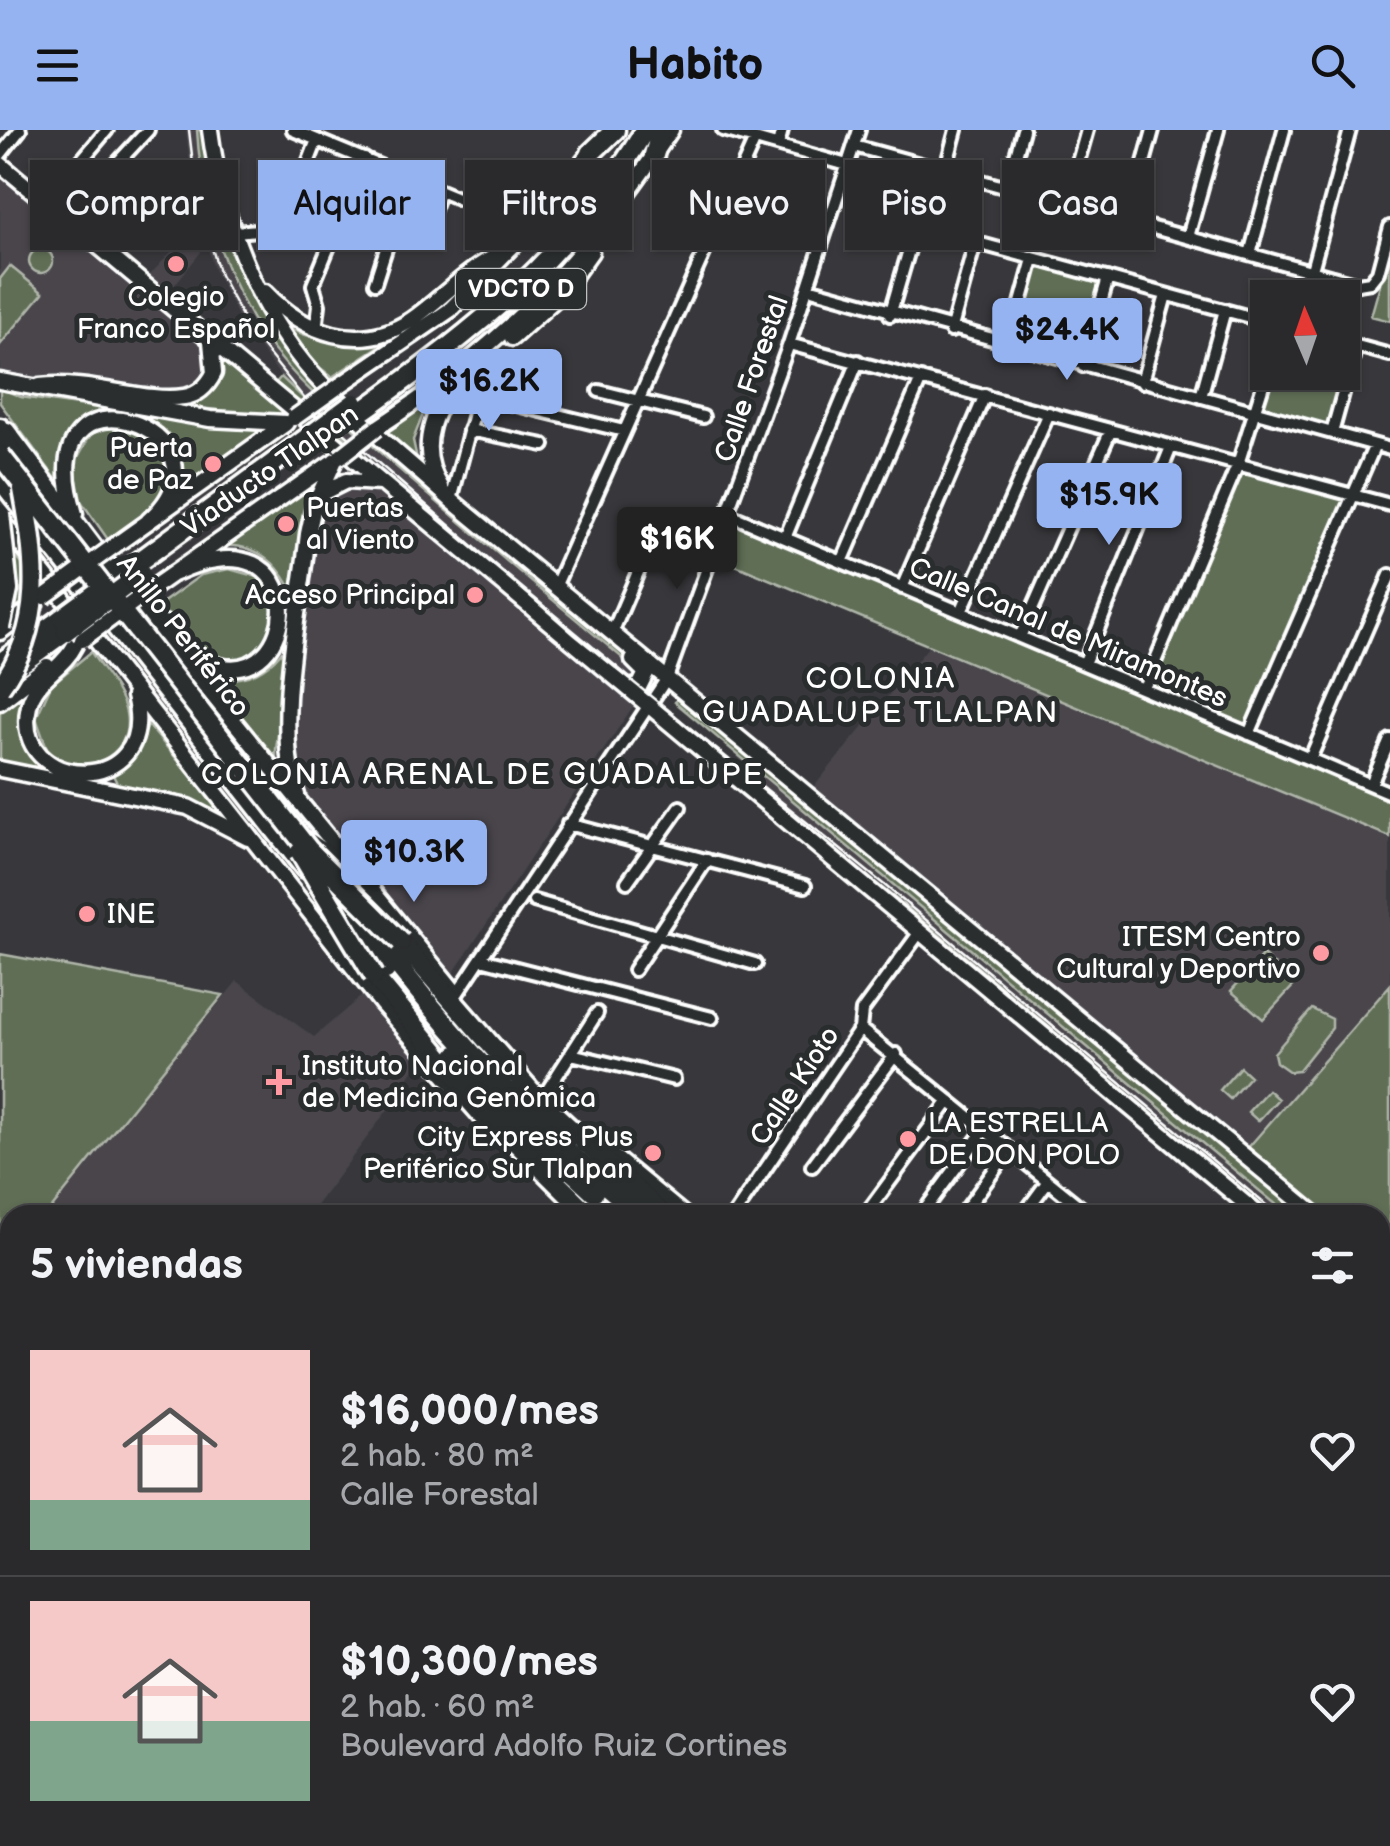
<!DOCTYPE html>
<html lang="es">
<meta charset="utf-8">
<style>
body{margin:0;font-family:"Balsamiq Sans",sans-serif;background:#363639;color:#f1f3f6;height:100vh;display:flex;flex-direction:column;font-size:38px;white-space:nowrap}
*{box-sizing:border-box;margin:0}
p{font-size:32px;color:#a5a7aa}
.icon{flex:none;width:55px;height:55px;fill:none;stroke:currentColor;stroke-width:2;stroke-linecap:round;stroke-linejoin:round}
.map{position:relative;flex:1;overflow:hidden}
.drawer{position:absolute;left:0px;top:1075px;width:1390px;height:642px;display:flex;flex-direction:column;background:#2a2a2d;border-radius:30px 30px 0 0;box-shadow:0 2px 8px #0004,0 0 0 2px #464649}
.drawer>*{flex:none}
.top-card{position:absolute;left:30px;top:30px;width:1330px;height:90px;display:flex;gap:20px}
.needle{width:65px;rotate:358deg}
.controls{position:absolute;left:1250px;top:150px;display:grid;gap:20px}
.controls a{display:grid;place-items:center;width:110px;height:110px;border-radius:0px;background:#2a2a2d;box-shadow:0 2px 8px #0004,0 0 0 2px #464649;font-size:50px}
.price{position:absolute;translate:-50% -85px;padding:0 22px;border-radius:10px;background:#95b2f1;color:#111;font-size:32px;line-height:65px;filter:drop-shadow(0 2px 5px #0008)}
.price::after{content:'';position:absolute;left:50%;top:60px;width:30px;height:22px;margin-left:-15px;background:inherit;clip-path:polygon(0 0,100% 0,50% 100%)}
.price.on{background:#222;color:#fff}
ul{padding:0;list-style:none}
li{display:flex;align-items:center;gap:30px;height:250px;padding:0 30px}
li+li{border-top:2px solid #464649}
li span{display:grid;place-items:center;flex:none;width:280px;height:200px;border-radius:0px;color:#555}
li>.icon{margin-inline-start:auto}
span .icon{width:120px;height:120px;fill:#fffc;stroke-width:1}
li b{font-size:42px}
h2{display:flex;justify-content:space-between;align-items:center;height:120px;padding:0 30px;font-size:42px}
.tag{padding:0 35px;border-radius:0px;background:#2a2a2d;box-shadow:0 2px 8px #0004,0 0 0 2px #464649;font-size:35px;line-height:90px}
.tag.on{background:#95b2f1;color:#111}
header{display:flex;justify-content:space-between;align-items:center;height:130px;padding:0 30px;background:#95b2f1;color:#111;font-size:45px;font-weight:700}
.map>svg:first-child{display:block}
.built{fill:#48454c}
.green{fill:#606e56;stroke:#b0b6aa;stroke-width:2.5}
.water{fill:#4b696d;stroke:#93a5a7;stroke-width:2.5}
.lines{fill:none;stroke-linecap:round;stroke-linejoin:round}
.stream{stroke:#93a5a7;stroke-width:2.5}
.minor-casing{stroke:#fff;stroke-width:18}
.tertiary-casing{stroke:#fff;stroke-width:19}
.secondary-casing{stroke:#fff;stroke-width:21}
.motorway-casing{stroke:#fff;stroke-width:25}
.minor{stroke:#2a2d2e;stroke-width:10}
.tertiary{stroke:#2a2d2e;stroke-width:11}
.secondary{stroke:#2a2d2e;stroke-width:14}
.motorway{stroke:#2a2d2e;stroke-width:18}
.tram{stroke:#fff;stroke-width:2.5}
.secondary-bridge-casing{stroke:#fff;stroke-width:21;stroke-linecap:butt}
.motorway-bridge-casing{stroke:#fff;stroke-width:25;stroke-linecap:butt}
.secondary-bridge{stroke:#2a2d2e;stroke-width:14}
.motorway-bridge{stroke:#2a2d2e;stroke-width:18}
.poi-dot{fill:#ff9aa2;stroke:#2a2d2e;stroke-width:4}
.labels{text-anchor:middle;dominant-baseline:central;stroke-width:10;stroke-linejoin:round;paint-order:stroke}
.shield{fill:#2a2d2e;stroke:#bfc0c0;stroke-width:2.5}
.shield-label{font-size:25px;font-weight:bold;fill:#fff}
.poi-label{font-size:28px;fill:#fff;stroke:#2a2d2e;text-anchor:end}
.street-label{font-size:28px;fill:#fff;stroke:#2a2d2e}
.neighbourhood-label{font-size:30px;letter-spacing:2.5px;fill:#fff;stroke:#2a2d2e}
</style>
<header><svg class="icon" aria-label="menu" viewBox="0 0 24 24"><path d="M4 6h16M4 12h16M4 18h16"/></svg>Habito<svg class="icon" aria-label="search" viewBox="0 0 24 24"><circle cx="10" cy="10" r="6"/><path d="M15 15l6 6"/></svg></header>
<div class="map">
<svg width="1390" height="1716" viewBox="0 0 1390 1716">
<rect width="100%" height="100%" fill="#38383c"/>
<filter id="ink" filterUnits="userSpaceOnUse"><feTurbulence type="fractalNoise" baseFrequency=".01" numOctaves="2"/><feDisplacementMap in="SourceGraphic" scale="20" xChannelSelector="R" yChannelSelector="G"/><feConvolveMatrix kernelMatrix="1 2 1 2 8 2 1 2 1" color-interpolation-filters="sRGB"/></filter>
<g filter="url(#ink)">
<!-- built -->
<path class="built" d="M 186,0 L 197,0 L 202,52 L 221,123 L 242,170 L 270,215 L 315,265 L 408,347 L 643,545 L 633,556 L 390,349 L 281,247 L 242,194 L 214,139 L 194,70 Z
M 0,44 L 200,210 L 205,219 L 203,245 L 194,258 L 170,265 L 110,255 L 86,246 L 23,248 L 0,241 Z
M 192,99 L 201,122 L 168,163 L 149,146 Z
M 348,354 L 377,357 L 638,569 L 450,848 L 303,659 L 294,627 L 292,584 L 319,389 L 326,369 Z
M 928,517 L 1390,707 L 1390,1146 L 1380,1085 L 1316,1085 L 808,664 Z
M 675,572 L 777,656 L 1289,1085 L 1273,1085 L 905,776 L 665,582 L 671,581 L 752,647 L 755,642 Z
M 237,851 L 314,907 L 365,863 L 422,926 L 389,978 L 309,1085 L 46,1085 Z"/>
<!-- green -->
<path class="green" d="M 197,0 L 208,0 L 217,56 L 295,225 L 614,512 L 645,547 C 557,473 469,401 383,325 C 337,284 283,243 252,188 C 219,130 201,67 197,0 Z
M 1390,119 L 1390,191 L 1371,186 Z
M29 131a12 12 0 1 1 24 0a12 12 0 1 1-24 0Z
M 1037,129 L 1106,148 L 1082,232 L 1012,213 Z
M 10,136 L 43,163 L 0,215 L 0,149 Z
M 276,192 C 316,214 352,218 396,205 L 332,247 L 299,221 Z
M 1343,212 L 1356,216 L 1331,301 L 1257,281 L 1268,242 L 1342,242 Z
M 218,221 L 290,282 L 268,287 L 178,275 L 199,266 Z
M 281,247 L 389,349 L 537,476 L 272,257 Z
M 0,258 L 21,267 L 120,281 C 82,285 58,311 57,350 L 0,273 Z
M 427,274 L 413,310 L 417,329 L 387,301 Z
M 143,286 L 266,300 L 181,360 C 185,326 174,302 143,286 Z
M 115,295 C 162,304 183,342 147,382 C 137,393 121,402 109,411 L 81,371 L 74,334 L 91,304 Z
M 1241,338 L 1348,365 L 1248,600 L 1147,556 Z
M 320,347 L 302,400 L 294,465 C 280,434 257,413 221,416 Z
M 730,391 L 1390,670 L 1390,707 L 716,427 Z
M 12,422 L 42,458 L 0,489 Z
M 229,439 L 258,447 L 276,479 C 255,568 196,521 158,476 L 201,445 Z
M 290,510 L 276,619 L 276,631 L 203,546 C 241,556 270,542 290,510 Z
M 91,522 C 102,540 122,562 126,583 C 135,629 79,649 48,622 L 36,588 L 51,555 Z
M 27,557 C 14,593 20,622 53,645 L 0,635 L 0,578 Z
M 679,567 L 1310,1085 L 1289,1085 L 1220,1028 L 675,572 Z
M 148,595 L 234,697 L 119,657 L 113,645 L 137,624 Z
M 803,696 L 905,776 L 1273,1085 L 1267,1085 Z
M 0,824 L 223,865 L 46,1085 L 10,1085 L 10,1129 L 0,1142 Z
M 1263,825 L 1295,854 L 1263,889 L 1231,861 Z
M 1390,855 L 1390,1141 L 1380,1133 L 1380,1085 L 1324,1085 L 1246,1020 Z
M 1312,879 L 1332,889 L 1332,898 L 1298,941 L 1290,942 L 1276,932 L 1274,923 Z
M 1240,937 L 1250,946 L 1230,969 L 1220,960 Z
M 1268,960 L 1278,969 L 1258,991 L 1248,982 Z
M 0,1247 L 10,1250 L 10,1708 L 300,1708 L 298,1716 L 0,1716 Z"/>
<!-- water -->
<path class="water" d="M 10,1343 L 10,1404 L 3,1400 L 0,1347 Z"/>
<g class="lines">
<!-- stream -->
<path class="stream" d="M 0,1518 L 10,1511"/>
<defs>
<path id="minor" d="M 293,0 L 530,98
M 723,0 L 847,35
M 778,15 L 782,0
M 854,16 L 1358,154 L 1370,152 L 1378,142 L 1390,97
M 0,25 L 20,0
M 945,41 L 956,0
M 1007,58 L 1023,0
M 46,72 L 107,0
M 1066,74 L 1087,0
M 430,87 L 440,61
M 66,88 L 148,0
M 1128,91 L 1153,0
M 235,102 L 283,98 L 317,10
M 1188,107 L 1218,0
M 1250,124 L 1284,0
M 1312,140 L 1350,0
M 375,153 L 409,47
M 808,158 L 1390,319
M 890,185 L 913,106 L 926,99 L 1268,192
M 316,200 L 319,175 L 313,155 L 365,29
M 951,201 L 975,113
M 1342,212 L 1390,225
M 789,214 L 1390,375
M 1009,217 L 1033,129
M 1083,236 L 1108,148
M 1142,252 L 1166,165
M 599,261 L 703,287
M 479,266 L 624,301
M 1201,267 L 1225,180
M 469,300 L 544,315
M 1332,303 L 1356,216
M 451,370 L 489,227
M 728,384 L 1390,663
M 785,408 L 858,231
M 842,432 L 921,249
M 555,457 L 755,9
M 902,458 L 985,265
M 961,482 L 1049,283
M 612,503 L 650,414
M 1020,507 L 1111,300
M 1084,534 L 1171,317
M 1144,558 L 1238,334 L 1268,239
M 1249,604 L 1375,315
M 1310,629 L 1390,445
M 1371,654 L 1390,610
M 568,694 L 805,756
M 627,752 L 680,677
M 534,771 L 755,834
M 481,829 L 712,888
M 634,840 L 707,730
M 457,864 L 667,548 L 789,214 L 859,0
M 860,899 L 1090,1085
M 571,924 L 674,949
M 545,964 L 597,883
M 812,1036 L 896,924
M 734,1085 L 860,899 L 862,881 L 920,802
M 865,1085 L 949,971
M 921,1085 L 984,1000
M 962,1085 L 1009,1020
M 1023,1085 L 1048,1051
M 1171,1708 L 1192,1715 L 1207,1708
M 1320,1714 L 1322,1708
M 365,1716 L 366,1708
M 472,1716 L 480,1708
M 574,1716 L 579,1708
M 591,1716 L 596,1708
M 956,1716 L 959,1708
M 1134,1716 L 1151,1708"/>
<path id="tertiary" d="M 0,1243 L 10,1245
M 1380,1624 L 1390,1627"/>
<path id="secondary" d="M 210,0 C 221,85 256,180 314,245 C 355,290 406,328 451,370 L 1316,1085
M 0,34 L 1259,1085
M 265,162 C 304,203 360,224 411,190 C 442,169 465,140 499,125
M 512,208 L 561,164 L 591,122
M 0,251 L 210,289 L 286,293
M 40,256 C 91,250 143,273 184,267 C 199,265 208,255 214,243 L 211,211
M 339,256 L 450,180 L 530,98 L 595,17
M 377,298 C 509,211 584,131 671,0
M 7,300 L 138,474 L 455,862
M 441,357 C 415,317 434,271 468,244
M 320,364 L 346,351 L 380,353
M 75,384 C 23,220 251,300 148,391
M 0,388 L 381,873 L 484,990
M 114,416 L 285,294
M 151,459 L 331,333
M 164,493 C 177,507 192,526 210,533 C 302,569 319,375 173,444
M 0,502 L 35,475
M 75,515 C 63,539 35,548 29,576 C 9,663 161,670 134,566
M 627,557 L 639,557 L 646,543 L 633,530
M 0,572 L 47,536
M 0,639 L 188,677 L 248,708
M 297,665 C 273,597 300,477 308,404 L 314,376 L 335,330
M 615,1028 L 684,1085
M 1380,1138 L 1390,1146
M 1380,1185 L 1390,1193
M 1380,1413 L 1390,1416
M 1380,1475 L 1390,1478"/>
<path id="motorway" d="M 591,23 L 615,0
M 654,25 L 661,0
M 361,282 C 480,196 568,129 645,0
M 0,298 L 19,339
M 0,349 L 305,738
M 133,436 L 303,311
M 0,533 L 62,488
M 8,543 L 66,501
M 309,713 L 370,755
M 341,759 C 427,881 525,990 641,1085
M 349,794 L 386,840
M 401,812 L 537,968 L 664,1085
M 374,846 L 491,988 L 589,1085
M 456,925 L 518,992 L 594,1062
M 1380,1439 L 1390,1442
M 1380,1454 L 1390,1456"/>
</defs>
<!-- minor casing -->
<use href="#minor" class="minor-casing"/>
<!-- tertiary casing -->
<use href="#tertiary" class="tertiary-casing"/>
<!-- secondary casing -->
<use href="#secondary" class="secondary-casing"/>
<!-- motorway casing -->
<use href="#motorway" class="motorway-casing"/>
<!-- minor -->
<use href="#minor" class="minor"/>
<!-- tertiary -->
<use href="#tertiary" class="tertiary"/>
<!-- secondary -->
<use href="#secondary" class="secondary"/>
<!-- motorway -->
<use href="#motorway" class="motorway"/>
<!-- tram -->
<path class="tram" d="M 189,0 L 197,68 L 220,145 L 250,201 L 304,268 L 575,505 L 882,753 L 1278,1085
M 1380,1170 L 1390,1179"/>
<defs>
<path id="secondary-bridge" d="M 294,288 L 339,256
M 340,327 L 377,298
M 44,467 L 114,416
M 82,510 L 151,459"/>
<path id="motorway-bridge" d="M 303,311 L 354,273
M 0,325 L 308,719 L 401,812
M 0,384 L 8,460 L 0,497
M 62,488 L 100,460
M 66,501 L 141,444
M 0,557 C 45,497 36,429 23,359
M 300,722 L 374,846"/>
</defs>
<!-- secondary-bridge casing -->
<use href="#secondary-bridge" class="secondary-bridge-casing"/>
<!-- motorway-bridge casing -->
<use href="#motorway-bridge" class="motorway-bridge-casing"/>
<!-- secondary-bridge -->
<use href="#secondary-bridge" class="secondary-bridge"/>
<!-- motorway-bridge -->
<use href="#motorway-bridge" class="motorway-bridge"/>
</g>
</g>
<!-- markers -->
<g class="poi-dot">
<circle cx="176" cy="134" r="10"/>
<circle cx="213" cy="334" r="10"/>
<circle cx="286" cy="394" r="10"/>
<circle cx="475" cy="465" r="10"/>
<circle cx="87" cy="784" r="10"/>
<circle cx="1321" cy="823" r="10"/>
<path d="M274 937h10v10h10v10h-10v10h-10v-10h-10v-10h10z"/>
<circle cx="908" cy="1009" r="10"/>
<circle cx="653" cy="1023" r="10"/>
</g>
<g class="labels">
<!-- shield labels -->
<rect class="shield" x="456" y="139" width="130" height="40" rx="8"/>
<g class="shield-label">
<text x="521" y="159">VDCTO D</text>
</g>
<!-- poi labels -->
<g class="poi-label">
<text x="176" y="167" text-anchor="middle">Colegio<tspan x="176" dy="32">Franco Español</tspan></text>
<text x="193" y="318">Puerta<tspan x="193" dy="32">de Paz</tspan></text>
<text x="306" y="378" text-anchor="start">Puertas<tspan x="306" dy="32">al Viento</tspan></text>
<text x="455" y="465">Acceso Principal</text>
<text x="107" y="784" text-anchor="start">INE</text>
<text x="1301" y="807">ITESM Centro<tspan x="1301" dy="32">Cultural y Deportivo</tspan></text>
<text x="302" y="936" text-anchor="start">Instituto Nacional<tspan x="302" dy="32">de Medicina Genómica</tspan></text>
<text x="928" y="993" text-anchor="start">LA ESTRELLA<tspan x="928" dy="32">DE DON POLO</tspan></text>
<text x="633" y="1007">City Express Plus<tspan x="633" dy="32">Periférico Sur Tlalpan</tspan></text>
</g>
<!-- street labels -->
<g class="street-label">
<text transform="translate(752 249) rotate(-71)">Calle Forestal</text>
<text transform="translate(270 341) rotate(-35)">Viaducto Tlalpan</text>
<text transform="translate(1068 503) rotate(23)">Calle Canal de Miramontes</text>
<text transform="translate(183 506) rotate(52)">Anillo Periférico</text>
<text transform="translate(795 956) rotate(-56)">Calle Kioto</text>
</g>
<!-- neighbourhood labels -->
<g class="neighbourhood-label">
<text x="881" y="549">COLONIA<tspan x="881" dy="34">GUADALUPE TLALPAN</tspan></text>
<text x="483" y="645">COLONIA ARENAL DE GUADALUPE</text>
</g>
</g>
</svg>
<div class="controls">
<a><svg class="needle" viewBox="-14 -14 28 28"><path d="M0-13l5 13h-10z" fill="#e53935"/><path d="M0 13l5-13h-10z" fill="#a5a7aa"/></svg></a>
</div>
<b class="price" style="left:1067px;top:253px">$24.4K</b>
<b class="price" style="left:489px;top:304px">$16.2K</b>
<b class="price" style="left:1109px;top:418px">$15.9K</b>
<b class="price on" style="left:677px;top:462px">$16K</b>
<b class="price" style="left:414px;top:775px">$10.3K</b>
<div class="top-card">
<a class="tag">Comprar</a>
<a class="tag on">Alquilar</a>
<a class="tag">Filtros</a>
<a class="tag">Nuevo</a>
<a class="tag">Piso</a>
<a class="tag">Casa</a>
</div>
<section class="drawer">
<h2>5 viviendas<svg class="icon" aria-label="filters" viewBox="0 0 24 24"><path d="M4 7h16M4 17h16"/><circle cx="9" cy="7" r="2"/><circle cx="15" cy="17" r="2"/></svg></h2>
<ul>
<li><span style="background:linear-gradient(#f6c9c9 75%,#7fa58c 0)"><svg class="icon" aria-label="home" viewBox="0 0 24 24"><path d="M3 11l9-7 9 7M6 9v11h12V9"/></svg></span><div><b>$16,000/mes</b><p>2 hab. · 80 m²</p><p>Calle Forestal</p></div><svg class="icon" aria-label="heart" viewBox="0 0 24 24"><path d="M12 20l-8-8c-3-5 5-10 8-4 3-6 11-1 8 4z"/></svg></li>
<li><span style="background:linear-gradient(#f6c9c9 60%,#7fa58c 0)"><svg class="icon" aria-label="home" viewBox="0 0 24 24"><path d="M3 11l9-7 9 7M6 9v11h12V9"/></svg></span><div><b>$10,300/mes</b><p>2 hab. · 60 m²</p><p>Boulevard Adolfo Ruiz Cortines</p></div><svg class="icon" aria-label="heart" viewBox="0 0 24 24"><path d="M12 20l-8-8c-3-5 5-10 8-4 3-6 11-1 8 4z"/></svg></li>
</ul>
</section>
</div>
